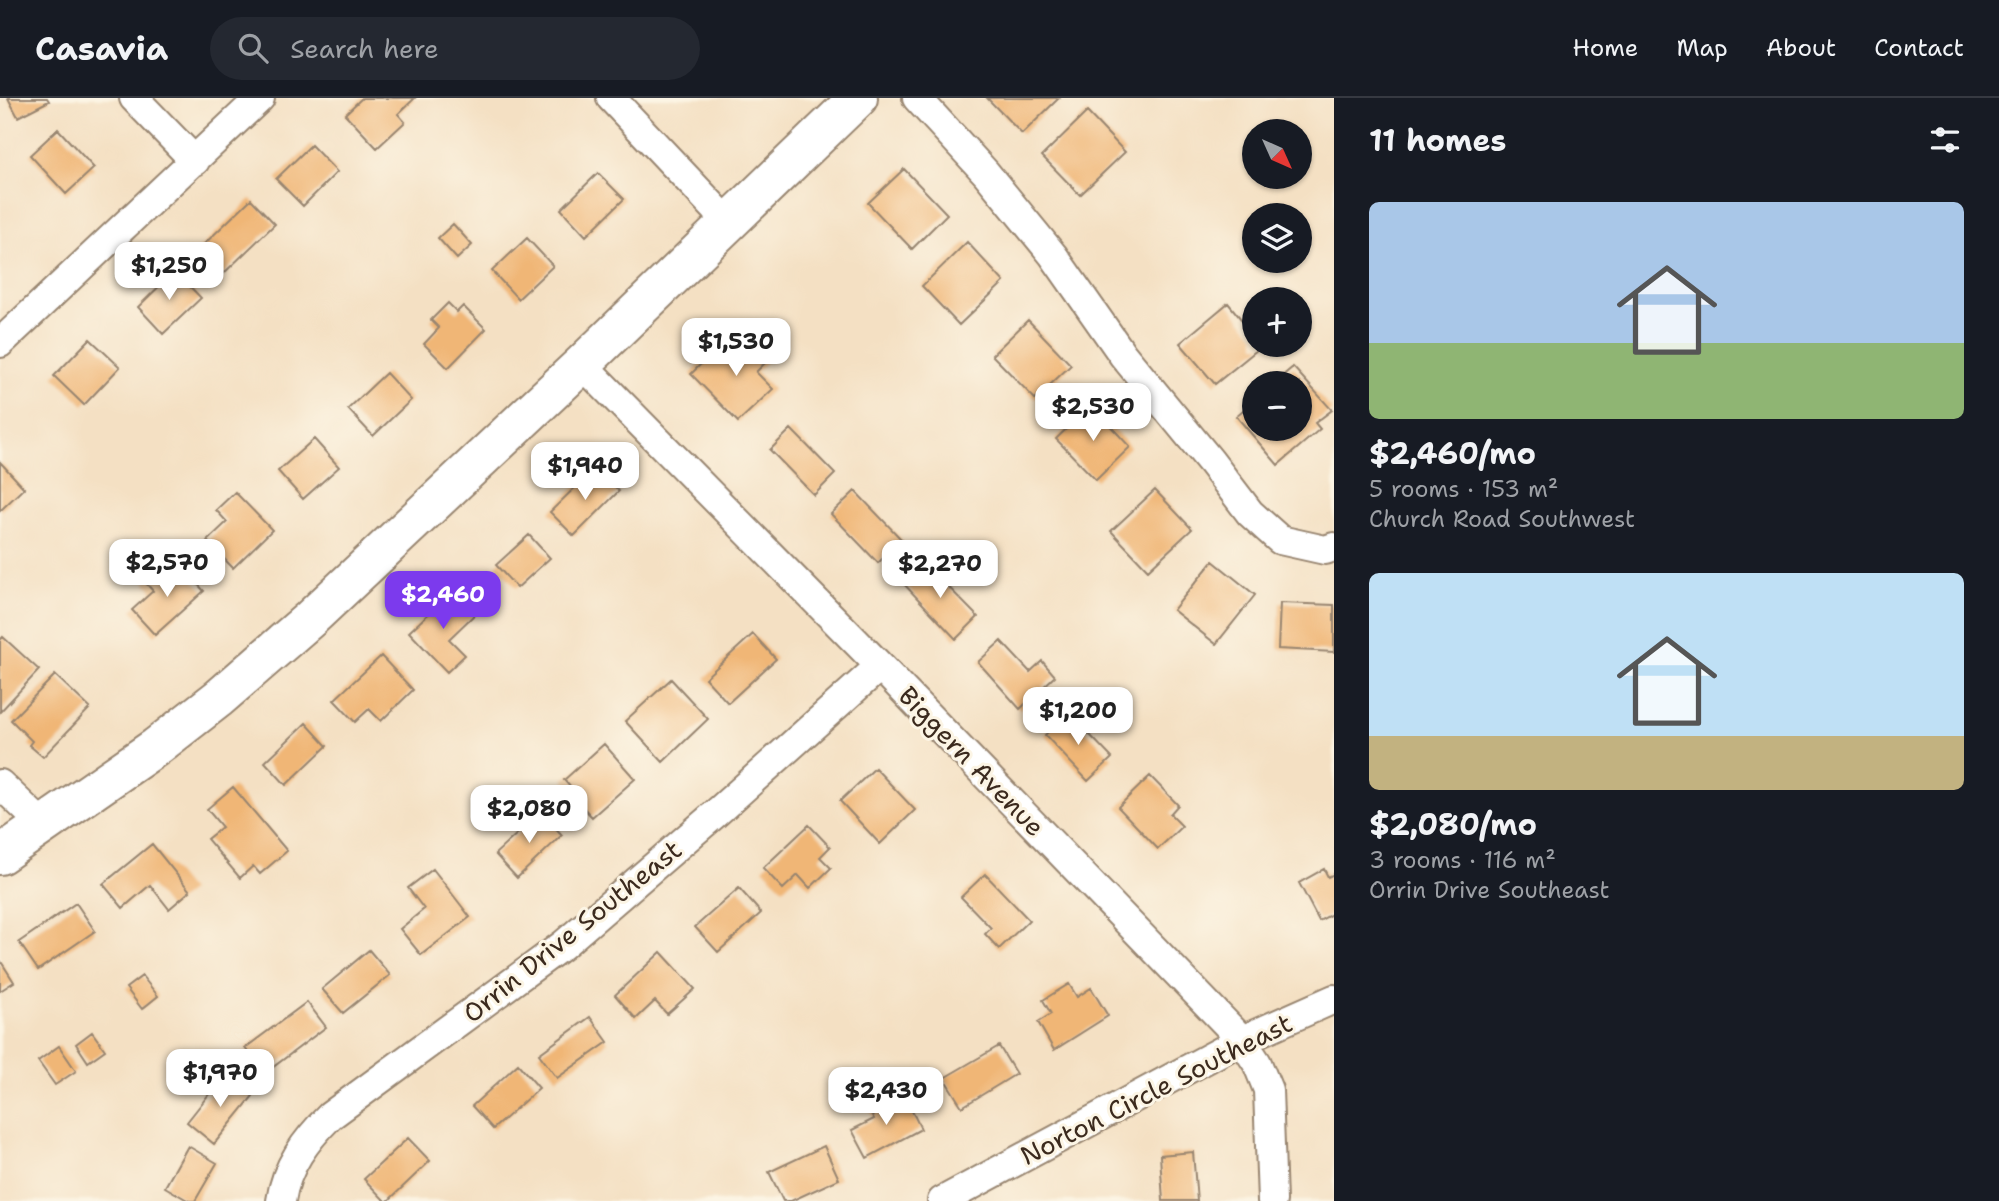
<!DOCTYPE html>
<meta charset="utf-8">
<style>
body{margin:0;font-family:"Shantell Sans",sans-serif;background:#242831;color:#f1f3f6;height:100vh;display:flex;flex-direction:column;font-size:26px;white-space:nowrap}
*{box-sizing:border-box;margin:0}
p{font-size:23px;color:#9ea1a6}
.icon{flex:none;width:38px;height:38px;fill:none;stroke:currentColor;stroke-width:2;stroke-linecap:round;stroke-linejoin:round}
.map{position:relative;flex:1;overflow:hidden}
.sheet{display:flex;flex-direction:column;background:#171b24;width:665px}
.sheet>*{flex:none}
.needle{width:46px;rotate:135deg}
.tools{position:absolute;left:1242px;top:21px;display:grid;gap:14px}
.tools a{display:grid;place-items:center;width:70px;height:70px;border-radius:50%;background:#171b24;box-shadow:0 2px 5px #0004;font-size:35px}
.price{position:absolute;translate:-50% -60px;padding:0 16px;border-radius:14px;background:#fff;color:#222;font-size:23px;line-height:46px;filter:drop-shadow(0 2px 4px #0008)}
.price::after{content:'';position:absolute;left:50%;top:42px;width:21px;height:16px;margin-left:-10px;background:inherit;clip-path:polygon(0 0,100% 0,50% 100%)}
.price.current{background:#7c3aed;color:#fff}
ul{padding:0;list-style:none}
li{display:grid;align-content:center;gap:14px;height:371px;padding:0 35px}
li span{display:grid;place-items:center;height:217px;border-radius:10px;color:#555}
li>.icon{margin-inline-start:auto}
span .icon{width:126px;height:126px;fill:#fffc;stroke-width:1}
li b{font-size:30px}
h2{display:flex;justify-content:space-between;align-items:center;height:84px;padding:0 35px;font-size:30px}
header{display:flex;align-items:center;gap:42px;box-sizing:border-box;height:98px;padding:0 35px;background:#171b24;border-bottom:2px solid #363941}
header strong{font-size:33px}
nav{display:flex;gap:38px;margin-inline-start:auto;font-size:24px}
.search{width:490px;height:63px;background:#242831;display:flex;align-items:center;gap:18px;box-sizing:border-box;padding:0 24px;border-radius:38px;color:#9ea1a6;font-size:26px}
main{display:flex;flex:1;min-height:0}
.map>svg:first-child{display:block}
.building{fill:#f0b676}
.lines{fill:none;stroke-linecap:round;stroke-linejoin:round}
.street-casing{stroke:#988570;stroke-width:32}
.secondary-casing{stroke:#988570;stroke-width:42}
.street{stroke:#fff;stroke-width:28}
.secondary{stroke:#fff;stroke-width:38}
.labels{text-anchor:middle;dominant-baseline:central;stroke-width:6;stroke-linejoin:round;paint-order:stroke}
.street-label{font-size:26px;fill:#3b2a1e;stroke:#fcf5e5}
</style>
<header>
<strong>Casavia</strong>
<div class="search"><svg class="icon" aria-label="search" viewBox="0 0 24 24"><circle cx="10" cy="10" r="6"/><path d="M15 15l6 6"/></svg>Search here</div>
<nav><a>Home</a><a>Map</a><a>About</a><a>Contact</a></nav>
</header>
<main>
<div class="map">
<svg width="1334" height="1103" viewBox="0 0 1334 1103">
<rect width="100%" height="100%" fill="#fcf5e5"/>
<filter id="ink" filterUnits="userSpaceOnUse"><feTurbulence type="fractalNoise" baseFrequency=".0143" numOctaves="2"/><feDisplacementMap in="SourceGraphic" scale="14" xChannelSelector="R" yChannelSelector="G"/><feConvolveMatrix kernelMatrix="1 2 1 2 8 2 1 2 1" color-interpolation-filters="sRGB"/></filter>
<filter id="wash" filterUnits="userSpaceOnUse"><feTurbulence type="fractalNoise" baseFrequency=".00686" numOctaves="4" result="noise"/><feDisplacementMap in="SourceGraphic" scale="28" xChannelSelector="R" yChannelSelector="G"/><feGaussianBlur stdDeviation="1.57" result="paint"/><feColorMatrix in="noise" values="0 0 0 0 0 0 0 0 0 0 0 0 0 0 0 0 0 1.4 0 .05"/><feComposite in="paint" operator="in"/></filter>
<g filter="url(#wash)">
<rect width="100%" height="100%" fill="#f4e0c3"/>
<g id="blocks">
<!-- building -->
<path class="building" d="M 8,0 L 47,0 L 49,3 L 18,19 Z
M 362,0 L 415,0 L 398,16 L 405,24 L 377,50 L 345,16 Z
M 987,0 L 1059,0 L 1022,36 Z
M 1087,14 L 1125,54 L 1080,97 L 1042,58 Z
M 58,31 L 94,70 L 66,96 L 30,57 Z
M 311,47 L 337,74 L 303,108 L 276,81 Z
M 904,71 L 947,116 L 912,151 L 868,105 Z
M 598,75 L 624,101 L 586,138 L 561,111 Z
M 251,101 L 275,126 L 222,177 L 197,153 Z
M 453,126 L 472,147 L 457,161 L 438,140 Z
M 527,140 L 553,168 L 518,201 L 492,173 Z
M 967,144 L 1004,184 L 959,227 L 922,188 Z
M 175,173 L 201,200 L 163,236 L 138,209 Z
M 448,205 L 457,214 L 463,208 L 486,231 L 448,270 L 424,246 L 439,230 L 431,222 Z
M 1228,205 L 1255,238 L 1255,247 L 1263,247 L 1215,286 L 1180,245 Z
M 1028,222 L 1071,267 L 1035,301 L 992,257 Z
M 748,238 L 770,260 L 756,274 L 773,291 L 738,324 L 691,276 L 714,253 L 722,262 Z
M 90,241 L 120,269 L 84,307 L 54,278 Z
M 1293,269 L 1332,312 L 1315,325 L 1320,331 L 1278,367 L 1236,318 L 1255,302 L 1255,331 L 1300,331 L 1300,285 L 1274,285 Z
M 386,275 L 411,302 L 373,338 L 348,311 Z
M 1091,307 L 1130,349 L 1096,382 L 1056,341 Z
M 791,331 L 835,376 L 814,397 L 770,352 Z
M 314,341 L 339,369 L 303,401 L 278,373 Z
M 0,364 L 24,390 L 0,413 Z
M 596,369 L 619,393 L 574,438 L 550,414 Z
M 1155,392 L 1192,431 L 1148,472 L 1111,433 Z
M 855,393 L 902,442 L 878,465 L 831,416 Z
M 235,394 L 272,432 L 233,470 L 207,443 L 227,424 L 216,412 Z
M 529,437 L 550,460 L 517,490 L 496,467 Z
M 923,463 L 978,519 L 956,541 L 902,484 Z
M 1213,463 L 1255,497 L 1216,546 L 1173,512 Z
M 183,470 L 204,493 L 155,537 L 132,512 L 153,493 L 145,484 L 159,472 L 169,483 Z
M 452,494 L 474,517 L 449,541 L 465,557 L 447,574 L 409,534 Z
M 1280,505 L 1334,507 L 1334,554 L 1278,551 Z
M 753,536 L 776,561 L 728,605 L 705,580 Z
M 3,539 L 39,572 L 0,614 L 0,542 Z
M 1001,543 L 1030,574 L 1042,563 L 1055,578 L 1020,611 L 978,564 Z
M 381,558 L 413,592 L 381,623 L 369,611 L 355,624 L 334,602 Z
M 55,577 L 90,610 L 43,659 L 29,647 L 32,643 L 11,622 Z
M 671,581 L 708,621 L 663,664 L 625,623 Z
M 1068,614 L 1112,660 L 1088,683 L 1045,637 Z
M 306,625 L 327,648 L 286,687 L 265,664 Z
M 604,646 L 635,681 L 592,719 L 580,706 L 583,703 L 564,682 Z
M 875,670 L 915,712 L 880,746 L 840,703 Z
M 1150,678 L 1178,707 L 1170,716 L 1182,728 L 1158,751 L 1118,709 Z
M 233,689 L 287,753 L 260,776 L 253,768 L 240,780 L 207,741 L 222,729 L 207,711 Z
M 541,714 L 562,737 L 517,780 L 495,756 Z
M 809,727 L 830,749 L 820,759 L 831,770 L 810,790 L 798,777 L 783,791 L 763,770 Z
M 152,746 L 190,793 L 169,811 L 150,787 L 123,810 L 103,786 Z
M 433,771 L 470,819 L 421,857 L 400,831 L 424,811 L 408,790 Z
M 1324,771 L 1328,779 L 1334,776 L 1334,815 L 1319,823 L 1299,785 Z
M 985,776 L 1029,822 L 999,851 L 985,836 L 991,830 L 961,799 Z
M 739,790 L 761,815 L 718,854 L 695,829 Z
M 76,805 L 95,833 L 38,872 L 19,844 Z
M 369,852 L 390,877 L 343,915 L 322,891 Z
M 661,854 L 695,891 L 667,916 L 655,903 L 636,921 L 615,897 Z
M 0,862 L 14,884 L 0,893 Z
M 142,878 L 158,898 L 142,911 L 126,890 Z
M 1069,886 L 1077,899 L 1091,890 L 1108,918 L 1054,952 L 1038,924 L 1051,916 L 1043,902 Z
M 307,904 L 326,929 L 264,976 L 245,950 Z
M 590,919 L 608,944 L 557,980 L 539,956 Z
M 92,934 L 105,952 L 88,964 L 76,946 Z
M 59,948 L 76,973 L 55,987 L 38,963 Z
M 999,948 L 1016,976 L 962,1009 L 944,980 Z
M 518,966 L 539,990 L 493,1031 L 472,1008 Z
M 225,976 L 253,998 L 214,1046 L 187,1024 Z
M 882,1001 L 889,1013 L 907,1003 L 921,1031 L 867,1060 L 852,1032 L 874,1021 L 867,1009 Z
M 408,1040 L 430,1063 L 388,1103 L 385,1103 L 364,1081 Z
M 188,1048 L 217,1065 L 195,1103 L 189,1103 L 165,1089 Z
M 824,1048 L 839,1081 L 791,1103 L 783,1103 L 769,1074 Z
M 1193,1054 L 1197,1103 L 1163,1103 L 1160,1057 Z"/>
</g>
</g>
<g filter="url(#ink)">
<use href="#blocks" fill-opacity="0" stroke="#988570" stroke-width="2"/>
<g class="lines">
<defs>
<path id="street" d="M 134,0 L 195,63
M 611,0 L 728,124
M 917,0 L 986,75 L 1053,157 L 1123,257 L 1211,364 L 1250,415 L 1280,442 L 1325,452 L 1334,449
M 0,245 L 260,0
M 582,266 L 880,568 L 1242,942 L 1257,965 L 1268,992 L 1272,1103
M 0,686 L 44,728
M 281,1103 C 286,1068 306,1042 330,1018 L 563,847 L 715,716 L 880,568
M 942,1103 L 1242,942 L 1334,901"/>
<path id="secondary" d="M 0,757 L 156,649 L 219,600 L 310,521 L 582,266 L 858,0"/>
</defs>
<!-- street casing -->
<use href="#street" class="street-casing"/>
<!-- secondary casing -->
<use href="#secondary" class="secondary-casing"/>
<!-- street -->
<use href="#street" class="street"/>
<!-- secondary -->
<use href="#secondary" class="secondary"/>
</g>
</g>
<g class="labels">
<!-- street labels -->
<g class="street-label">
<text transform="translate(972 663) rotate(46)">Biggern Avenue</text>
<text transform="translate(572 833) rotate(-39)">Orrin Drive Southeast</text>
<text transform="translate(1156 991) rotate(-27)">Norton Circle Southeast</text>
</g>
</g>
</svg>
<div class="tools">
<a><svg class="needle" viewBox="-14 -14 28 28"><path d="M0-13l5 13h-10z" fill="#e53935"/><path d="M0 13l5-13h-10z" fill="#9ea1a6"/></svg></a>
<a><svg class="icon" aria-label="layers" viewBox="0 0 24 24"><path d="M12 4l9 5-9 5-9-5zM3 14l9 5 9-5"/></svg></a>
<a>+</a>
<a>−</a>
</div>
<b class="price" style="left:169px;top:204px">$1,250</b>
<b class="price" style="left:736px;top:280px">$1,530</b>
<b class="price" style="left:1093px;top:345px">$2,530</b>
<b class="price" style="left:585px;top:404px">$1,940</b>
<b class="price" style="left:167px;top:501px">$2,570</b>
<b class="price" style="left:940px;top:502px">$2,270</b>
<b class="price current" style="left:443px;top:533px">$2,460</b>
<b class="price" style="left:1078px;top:649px">$1,200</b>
<b class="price" style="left:529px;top:747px">$2,080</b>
<b class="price" style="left:220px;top:1011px">$1,970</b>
<b class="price" style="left:886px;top:1029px">$2,430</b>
</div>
<section class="sheet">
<h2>11 homes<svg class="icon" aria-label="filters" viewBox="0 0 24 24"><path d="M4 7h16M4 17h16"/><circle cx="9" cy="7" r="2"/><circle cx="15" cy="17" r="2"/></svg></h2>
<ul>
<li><span style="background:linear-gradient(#a9c7e8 65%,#8fb573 0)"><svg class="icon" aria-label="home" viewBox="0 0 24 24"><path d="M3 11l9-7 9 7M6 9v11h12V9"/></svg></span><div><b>$2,460/mo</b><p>5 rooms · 153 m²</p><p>Church Road Southwest</p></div></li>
<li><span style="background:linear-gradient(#bfe0f5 75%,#c2b280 0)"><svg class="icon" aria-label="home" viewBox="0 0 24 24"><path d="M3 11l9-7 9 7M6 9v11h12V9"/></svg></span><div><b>$2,080/mo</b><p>3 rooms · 116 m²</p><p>Orrin Drive Southeast</p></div></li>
</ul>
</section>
</main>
